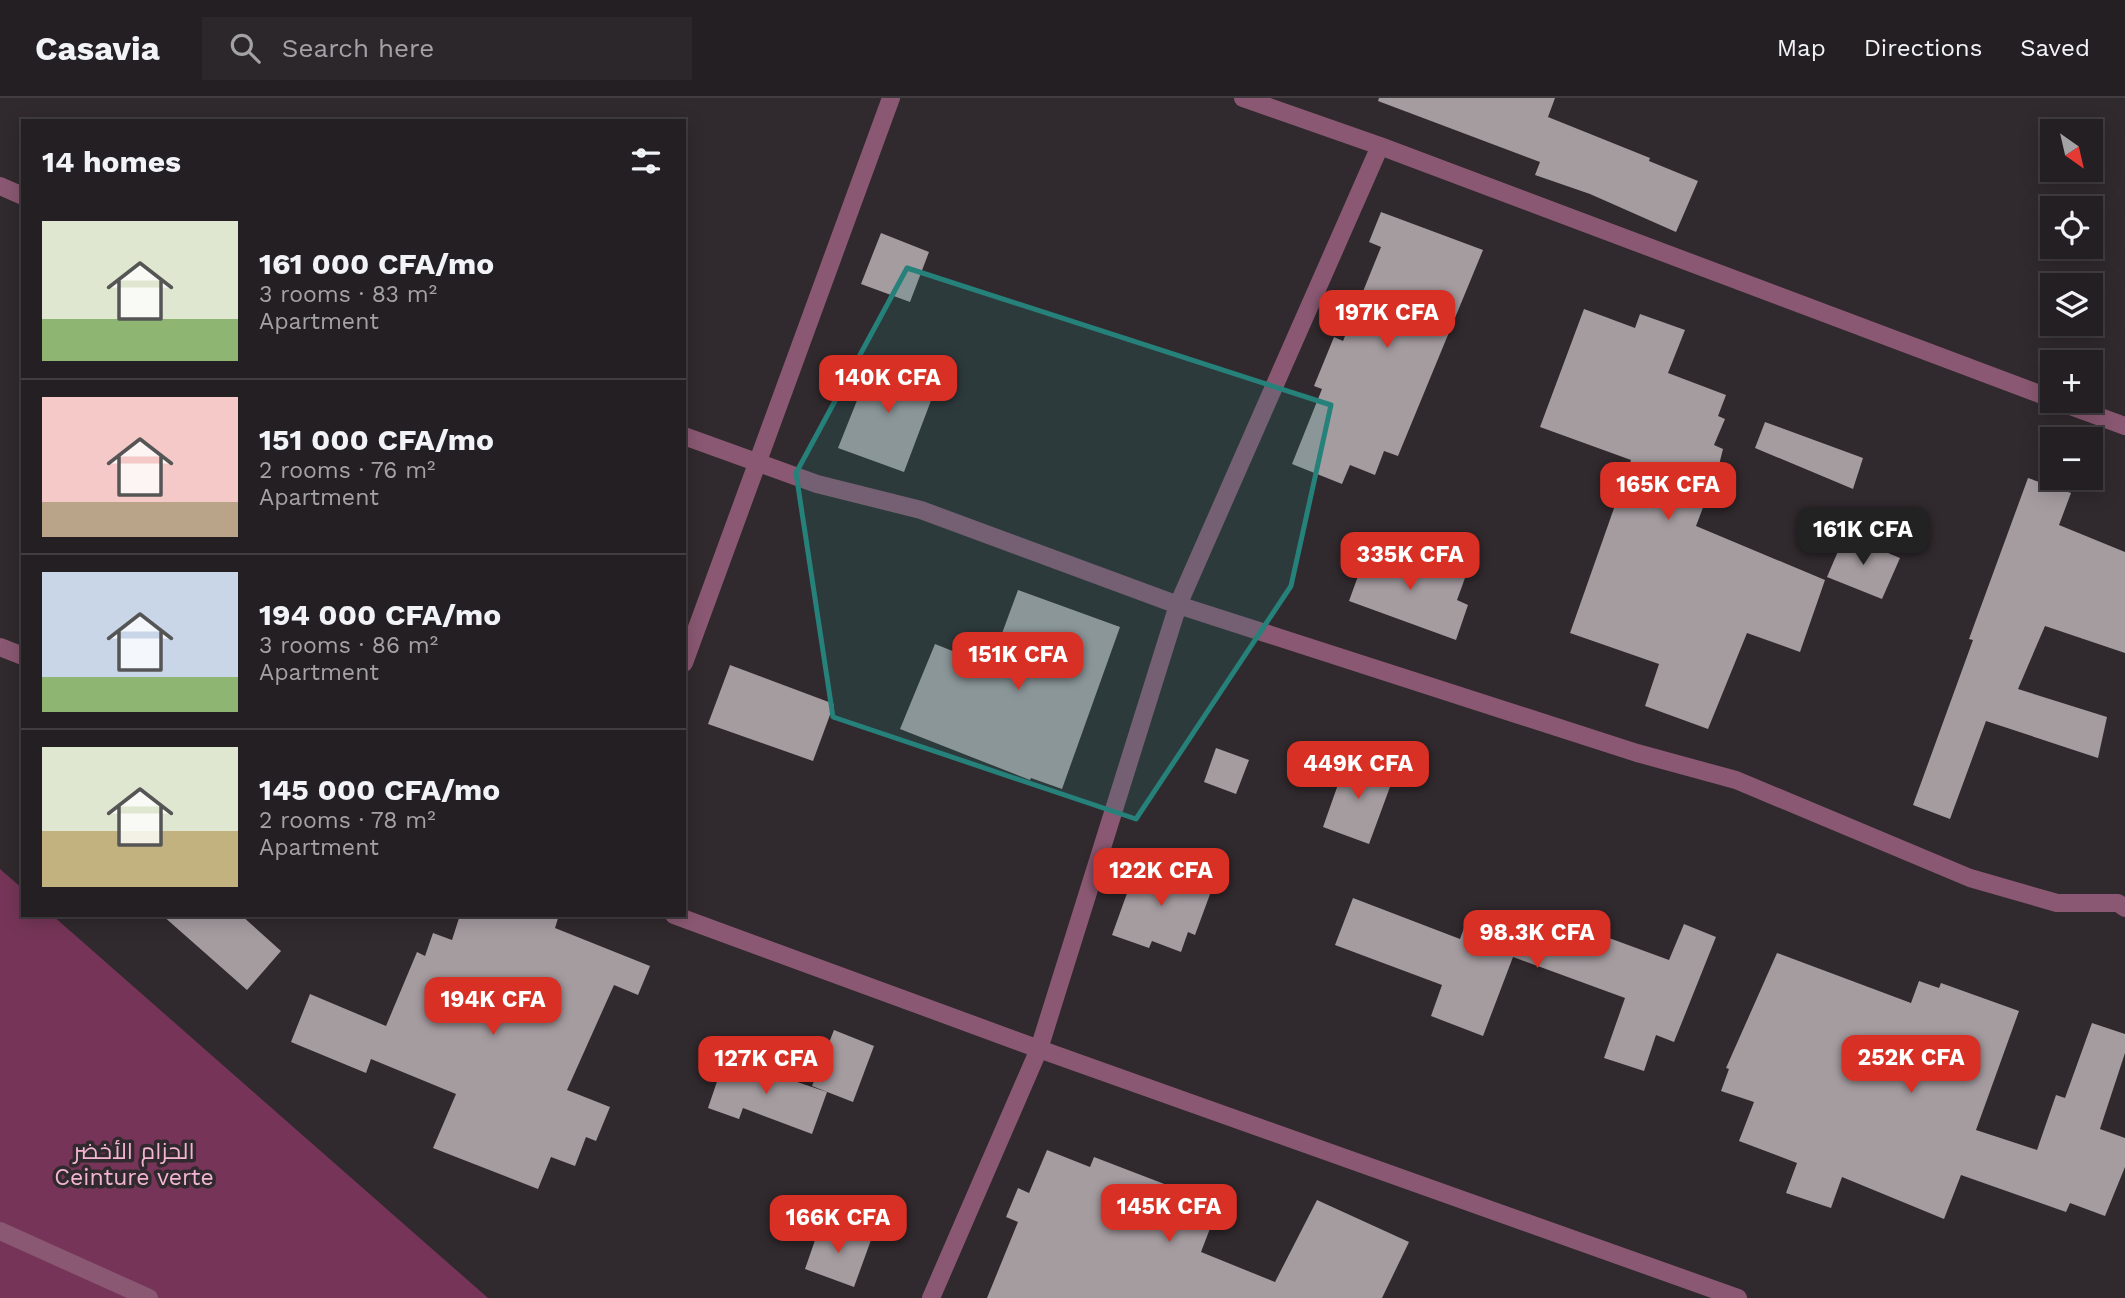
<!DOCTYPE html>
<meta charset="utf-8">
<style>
body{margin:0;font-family:"Work Sans",Cairo,sans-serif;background:#2c272a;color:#f1f3f6;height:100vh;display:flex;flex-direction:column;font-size:26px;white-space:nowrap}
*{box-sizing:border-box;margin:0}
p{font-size:23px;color:#a3a2a5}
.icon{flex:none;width:38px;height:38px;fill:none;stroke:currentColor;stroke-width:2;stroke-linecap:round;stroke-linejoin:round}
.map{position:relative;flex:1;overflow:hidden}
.panel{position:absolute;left:21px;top:21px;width:665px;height:798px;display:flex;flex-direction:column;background:#241f22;border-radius:0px;box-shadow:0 4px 18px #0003,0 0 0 2px #413d40}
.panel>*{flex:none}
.needle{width:46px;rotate:146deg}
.buttons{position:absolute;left:2040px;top:21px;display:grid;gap:14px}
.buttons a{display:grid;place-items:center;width:63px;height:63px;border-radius:0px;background:#241f22;box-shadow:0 4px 18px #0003,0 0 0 2px #413d40;font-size:35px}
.price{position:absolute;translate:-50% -60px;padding:0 16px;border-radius:14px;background:#d93025;color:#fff;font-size:23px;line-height:46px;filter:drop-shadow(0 2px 4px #0008)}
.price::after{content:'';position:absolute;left:50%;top:42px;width:21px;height:16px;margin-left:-10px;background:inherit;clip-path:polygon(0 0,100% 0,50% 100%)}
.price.active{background:#222;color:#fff}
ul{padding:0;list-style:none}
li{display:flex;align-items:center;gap:21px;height:175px;padding:0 21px}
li+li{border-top:2px solid #413d40}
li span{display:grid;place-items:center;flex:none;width:196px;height:140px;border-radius:0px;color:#555}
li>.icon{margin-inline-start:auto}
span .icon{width:84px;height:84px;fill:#fffc;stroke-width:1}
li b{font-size:30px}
h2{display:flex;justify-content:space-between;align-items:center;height:84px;padding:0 21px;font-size:30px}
header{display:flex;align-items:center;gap:42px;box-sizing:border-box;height:98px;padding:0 35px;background:#241f22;border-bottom:2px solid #413d40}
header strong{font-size:33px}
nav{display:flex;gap:38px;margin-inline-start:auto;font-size:24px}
.search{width:490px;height:63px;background:#2c272a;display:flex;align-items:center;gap:18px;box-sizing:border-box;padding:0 24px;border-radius:0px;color:#a3a2a5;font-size:26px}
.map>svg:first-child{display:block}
.green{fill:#763558}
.building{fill:#a59ca0}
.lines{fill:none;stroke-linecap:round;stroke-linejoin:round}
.street{stroke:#8a5872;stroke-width:18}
.marked{fill:#25817a;fill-opacity:0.2;stroke:#25817a;stroke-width:5;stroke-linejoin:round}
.labels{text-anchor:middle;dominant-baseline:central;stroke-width:7;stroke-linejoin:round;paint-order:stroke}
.park-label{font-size:23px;fill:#f3b5d3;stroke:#30292d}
</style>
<header>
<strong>Casavia</strong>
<div class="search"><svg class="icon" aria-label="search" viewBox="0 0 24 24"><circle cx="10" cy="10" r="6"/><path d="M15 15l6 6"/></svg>Search here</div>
<nav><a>Map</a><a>Directions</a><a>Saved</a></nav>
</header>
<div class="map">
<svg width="2125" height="1200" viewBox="0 0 2125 1200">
<rect width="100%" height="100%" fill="#30292d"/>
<!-- green -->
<path class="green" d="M 0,771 L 23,791 L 23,817 L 52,817 L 488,1200 L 0,1200 Z"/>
<!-- building -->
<path class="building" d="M 1379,0 L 1555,0 L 1548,19 L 1650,60 L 1649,63 L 1698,83 L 1676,134 L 1590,96 L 1535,77 L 1540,64 L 1378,3 Z
M 1381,114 L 1483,152 L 1398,358 L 1384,353 L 1375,377 L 1350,367 L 1342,386 L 1292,366 L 1322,291 L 1314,288 L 1334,239 L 1343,243 L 1381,149 L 1369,144 Z
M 881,135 L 929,154 L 910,204 L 861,186 Z
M 1584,211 L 1635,230 L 1640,216 L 1685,232 L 1668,275 L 1726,297 L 1718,318 L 1725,321 L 1714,347 L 1723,351 L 1719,367 L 1696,428 L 1825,482 L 1800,554 L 1747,535 L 1708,631 L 1645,608 L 1659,566 L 1570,535 L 1631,362 L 1540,329 Z
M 874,260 L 938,284 L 904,374 L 838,350 Z
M 1765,324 L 1863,360 L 1853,391 L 1755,350 Z
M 2028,380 L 2071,395 L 2059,427 L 2125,454 L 2125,555 L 2045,528 L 2018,591 L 2107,619 L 2098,660 L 1986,623 L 1950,721 L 1913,707 L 1973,542 L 1969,541 Z
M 1845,437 L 1900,460 L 1882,501 L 1827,479 Z
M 1370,445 L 1465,480 L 1457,502 L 1468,507 L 1456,542 L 1349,503 Z
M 1018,492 L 1120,529 L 1062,691 L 1031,680 L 1030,682 L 900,631 L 935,546 L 990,568 Z
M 730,567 L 834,606 L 813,663 L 708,626 Z
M 1216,650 L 1249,662 L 1236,696 L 1204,684 Z
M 1347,661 L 1394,678 L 1369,746 L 1323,729 Z
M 1139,762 L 1213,788 L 1195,837 L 1188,834 L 1181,854 L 1152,843 L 1149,850 L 1112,837 Z
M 1353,800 L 1460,841 L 1468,819 L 1498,830 L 1505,813 L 1575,839 L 1579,829 L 1669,862 L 1684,826 L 1716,839 L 1674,944 L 1656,937 L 1644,973 L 1604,960 L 1625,900 L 1513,859 L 1483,938 L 1431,918 L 1442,887 L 1335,847 Z
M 162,817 L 241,817 L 281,853 L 247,892 Z
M 460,817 L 559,817 L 555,830 L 650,868 L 638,897 L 614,887 L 567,992 L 610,1009 L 596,1043 L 586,1039 L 575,1068 L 551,1059 L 538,1091 L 433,1050 L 456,996 L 371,961 L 366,975 L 291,944 L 310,896 L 386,928 L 417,854 L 425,858 L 433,835 L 452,842 Z
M 1777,855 L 1911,905 L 1919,883 L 1939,890 L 1941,885 L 2019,913 L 1976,1032 L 2037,1052 L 2056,997 L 2065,1000 L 2092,925 L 2125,936 L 2125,955 L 2100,1031 L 2125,1040 L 2125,1069 L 2105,1118 L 2070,1105 L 2066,1114 L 1961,1077 L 1944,1121 L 1842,1079 L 1831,1110 L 1786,1095 L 1797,1065 L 1739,1043 L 1754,1004 L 1721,993 L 1729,971 L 1726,970 Z
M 834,932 L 874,948 L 853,1004 L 812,988 Z
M 725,960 L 827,994 L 812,1036 L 743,1010 L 739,1021 L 708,1010 Z
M 1047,1052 L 1090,1069 L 1094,1059 L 1219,1107 L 1201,1154 L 1275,1184 L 1317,1102 L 1409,1144 L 1382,1200 L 987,1200 L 1018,1124 L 1006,1119 L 1018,1090 L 1029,1095 Z
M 821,1125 L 871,1142 L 854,1189 L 805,1171 Z"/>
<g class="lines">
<!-- street -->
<path class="street" d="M 1243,0 L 1380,48 L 2053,301
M 0,88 L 23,98
M 2057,303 L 2125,328
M 684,338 L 817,386 L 921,412 L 1178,507 L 1637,655 L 1736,682 L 1970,780 L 2057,805 L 2118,805 L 2125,810
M 0,549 L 23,558
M 684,565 L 891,0
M 674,817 L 1039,951 L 1738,1200
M 0,1133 L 149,1200
M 931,1200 L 1039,951 L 1178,507 L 1380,48"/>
</g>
<!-- marked area -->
<path class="marked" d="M 907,170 L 1331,307 L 1291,488 L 1136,721 L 833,619 L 796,375 Z"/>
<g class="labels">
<!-- park labels -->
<g class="park-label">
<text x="134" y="1053">الحزام الأخضر<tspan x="134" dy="26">Ceinture verte</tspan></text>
</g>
</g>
</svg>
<div class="buttons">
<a><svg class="needle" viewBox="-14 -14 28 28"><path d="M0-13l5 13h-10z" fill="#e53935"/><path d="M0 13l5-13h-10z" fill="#a3a2a5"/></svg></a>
<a><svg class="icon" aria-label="locate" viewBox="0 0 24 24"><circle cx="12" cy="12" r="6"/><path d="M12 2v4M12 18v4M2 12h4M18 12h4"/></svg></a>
<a><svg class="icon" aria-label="layers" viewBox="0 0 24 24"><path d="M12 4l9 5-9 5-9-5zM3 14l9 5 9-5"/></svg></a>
<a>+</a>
<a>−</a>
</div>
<b class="price" style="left:1387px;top:252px">197K CFA</b>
<b class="price" style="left:888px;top:317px">140K CFA</b>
<b class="price" style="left:1668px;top:424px">165K CFA</b>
<b class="price active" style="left:1863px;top:469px">161K CFA</b>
<b class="price" style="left:1410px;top:494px">335K CFA</b>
<b class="price" style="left:1018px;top:594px">151K CFA</b>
<b class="price" style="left:1358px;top:703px">449K CFA</b>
<b class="price" style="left:1161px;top:810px">122K CFA</b>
<b class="price" style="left:1537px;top:872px">98.3K CFA</b>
<b class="price" style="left:493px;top:939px">194K CFA</b>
<b class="price" style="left:1911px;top:997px">252K CFA</b>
<b class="price" style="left:766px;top:998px">127K CFA</b>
<b class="price" style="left:1169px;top:1146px">145K CFA</b>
<b class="price" style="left:838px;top:1157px">166K CFA</b>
<section class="panel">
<h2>14 homes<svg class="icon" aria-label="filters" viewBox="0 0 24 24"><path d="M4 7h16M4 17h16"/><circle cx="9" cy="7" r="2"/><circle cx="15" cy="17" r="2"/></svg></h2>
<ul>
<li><span style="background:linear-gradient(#dfe7d0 70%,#8fb573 0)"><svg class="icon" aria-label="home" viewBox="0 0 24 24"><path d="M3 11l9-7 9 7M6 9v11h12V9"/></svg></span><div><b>161 000 CFA/mo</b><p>3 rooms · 83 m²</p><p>Apartment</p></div></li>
<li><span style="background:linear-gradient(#f6c9c9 75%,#b9a48a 0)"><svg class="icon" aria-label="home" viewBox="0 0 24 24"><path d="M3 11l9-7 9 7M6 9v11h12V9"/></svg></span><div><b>151 000 CFA/mo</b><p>2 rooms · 76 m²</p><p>Apartment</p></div></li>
<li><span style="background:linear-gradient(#c9d6e8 75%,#8fb573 0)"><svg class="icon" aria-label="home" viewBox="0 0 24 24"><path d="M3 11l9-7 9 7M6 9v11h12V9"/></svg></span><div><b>194 000 CFA/mo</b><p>3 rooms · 86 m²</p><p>Apartment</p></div></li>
<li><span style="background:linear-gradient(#dfe7d0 60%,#c2b280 0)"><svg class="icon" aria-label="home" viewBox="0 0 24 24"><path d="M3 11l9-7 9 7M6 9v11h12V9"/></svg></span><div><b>145 000 CFA/mo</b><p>2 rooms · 78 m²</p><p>Apartment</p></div></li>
</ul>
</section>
</div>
